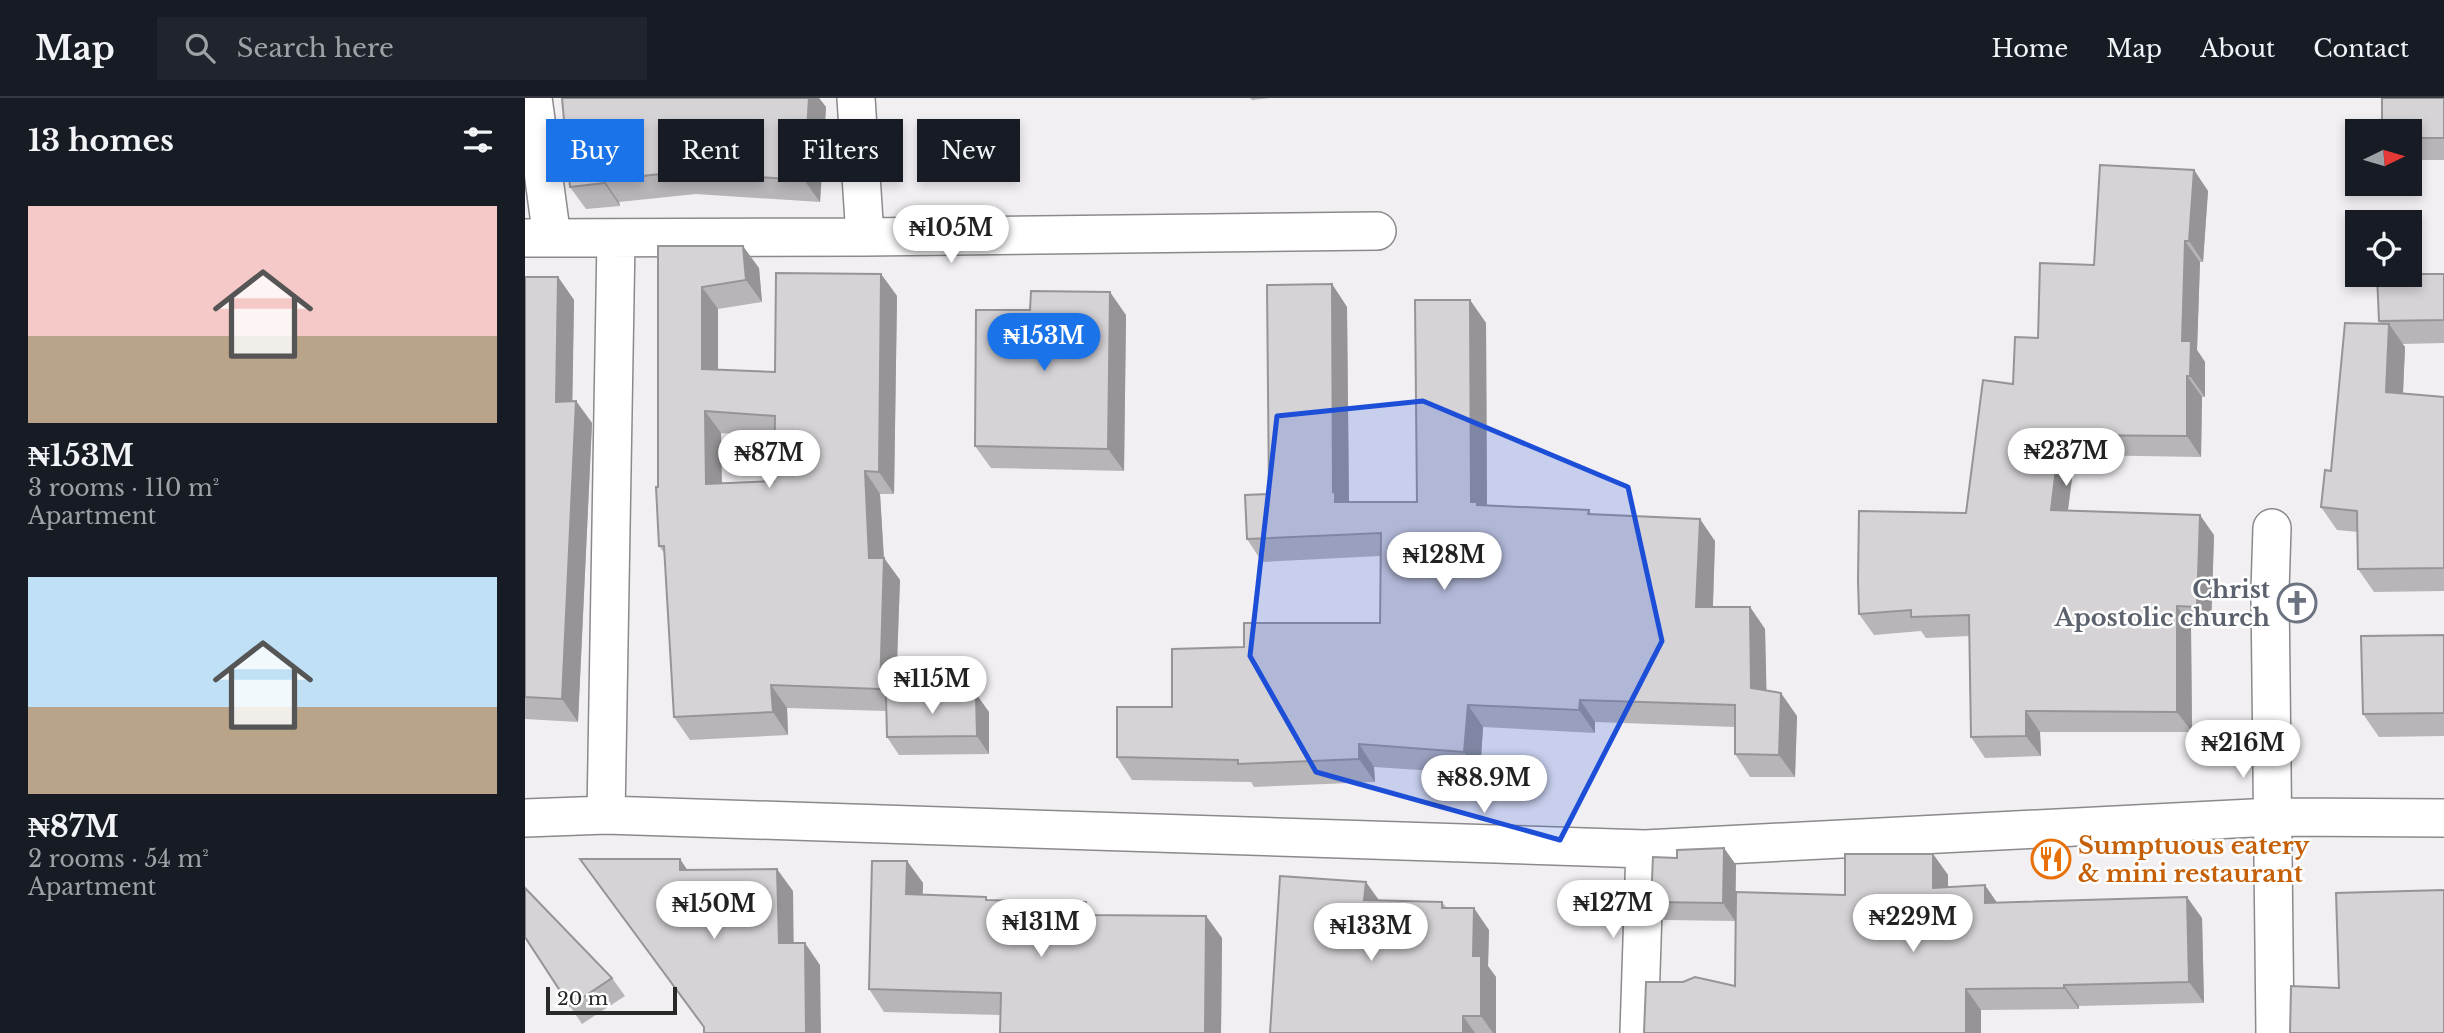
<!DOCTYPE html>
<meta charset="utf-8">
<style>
body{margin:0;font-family:"Libre Baskerville",serif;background:#20242c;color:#f1f3f6;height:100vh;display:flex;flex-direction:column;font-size:26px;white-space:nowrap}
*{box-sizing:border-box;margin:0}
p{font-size:23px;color:#9ea1a6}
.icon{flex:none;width:38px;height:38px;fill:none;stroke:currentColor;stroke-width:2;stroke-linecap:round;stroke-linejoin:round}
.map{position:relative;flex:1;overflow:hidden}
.side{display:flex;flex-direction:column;background:#171b24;width:525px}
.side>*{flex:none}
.guide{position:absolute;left:21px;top:21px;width:665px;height:63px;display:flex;gap:14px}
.needle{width:46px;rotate:85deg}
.buttons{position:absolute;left:1820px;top:21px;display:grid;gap:14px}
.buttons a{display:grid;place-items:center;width:77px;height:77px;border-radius:0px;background:#171b24;box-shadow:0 4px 10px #0003;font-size:35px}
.scale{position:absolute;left:21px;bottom:18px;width:131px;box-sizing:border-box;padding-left:7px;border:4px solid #2a292a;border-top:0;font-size:19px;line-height:24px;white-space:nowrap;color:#2a292a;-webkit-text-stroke:5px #fff;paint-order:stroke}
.price{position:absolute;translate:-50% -60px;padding:0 16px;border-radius:24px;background:#fff;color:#222;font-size:23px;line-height:46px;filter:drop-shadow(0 2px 4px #0008)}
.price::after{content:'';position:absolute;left:50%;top:42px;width:21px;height:16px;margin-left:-10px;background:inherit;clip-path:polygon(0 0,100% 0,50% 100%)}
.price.on{background:#1a73e8;color:#fff}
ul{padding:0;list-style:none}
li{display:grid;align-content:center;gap:14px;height:371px;padding:0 28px}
li span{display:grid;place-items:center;height:217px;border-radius:0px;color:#555}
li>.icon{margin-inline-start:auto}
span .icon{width:126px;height:126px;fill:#fffc;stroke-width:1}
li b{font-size:30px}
h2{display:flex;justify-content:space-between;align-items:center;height:84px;padding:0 28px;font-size:30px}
.pill{padding:0 24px;border-radius:0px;background:#171b24;box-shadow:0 4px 10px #0003;font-size:24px;line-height:63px}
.pill.on{background:#1a73e8;color:#fff}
header{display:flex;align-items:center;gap:42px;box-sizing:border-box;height:98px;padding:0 35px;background:#171b24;border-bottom:2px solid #363941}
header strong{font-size:33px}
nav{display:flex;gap:38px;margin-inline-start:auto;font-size:24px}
.search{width:490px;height:63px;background:#20242c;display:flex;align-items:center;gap:18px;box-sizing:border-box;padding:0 24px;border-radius:0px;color:#9ea1a6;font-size:26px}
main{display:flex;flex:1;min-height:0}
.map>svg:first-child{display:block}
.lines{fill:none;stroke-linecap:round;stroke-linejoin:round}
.street-casing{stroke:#8c898d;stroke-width:40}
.street{stroke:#fff;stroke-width:37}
.wall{fill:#b8b5b9;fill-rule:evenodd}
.shaded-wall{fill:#969496}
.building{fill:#d6d3d7;stroke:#969496;stroke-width:2;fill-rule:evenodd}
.marked{fill:#1d4ed8;fill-opacity:0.2;stroke:#1d4ed8;stroke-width:5;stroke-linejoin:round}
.labels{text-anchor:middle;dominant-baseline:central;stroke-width:5;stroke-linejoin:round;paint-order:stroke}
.worship-label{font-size:24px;font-weight:bold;fill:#5b616d;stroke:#fff;text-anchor:end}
.food-label{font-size:24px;font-weight:bold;fill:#c56008;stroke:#fff;text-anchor:start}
</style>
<header>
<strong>Map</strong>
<div class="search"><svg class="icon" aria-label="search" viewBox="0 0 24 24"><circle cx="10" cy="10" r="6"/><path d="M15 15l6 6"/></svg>Search here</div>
<nav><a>Home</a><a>Map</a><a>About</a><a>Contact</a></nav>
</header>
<main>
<section class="side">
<h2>13 homes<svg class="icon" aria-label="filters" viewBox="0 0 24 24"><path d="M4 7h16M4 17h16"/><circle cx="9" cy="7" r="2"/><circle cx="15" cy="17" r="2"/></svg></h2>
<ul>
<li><span style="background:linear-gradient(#f6c9c9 60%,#b9a48a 0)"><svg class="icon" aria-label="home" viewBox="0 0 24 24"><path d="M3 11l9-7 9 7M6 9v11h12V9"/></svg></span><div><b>₦153M</b><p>3 rooms · 110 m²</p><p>Apartment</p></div></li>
<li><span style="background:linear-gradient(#bfe0f5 60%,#b9a48a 0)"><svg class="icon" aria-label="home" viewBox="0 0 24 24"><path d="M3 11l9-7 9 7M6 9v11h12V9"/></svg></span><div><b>₦87M</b><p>2 rooms · 54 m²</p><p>Apartment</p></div></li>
</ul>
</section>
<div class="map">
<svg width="1919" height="935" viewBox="0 0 1919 935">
<rect width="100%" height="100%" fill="#f2eff3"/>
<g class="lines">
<defs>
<path id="street" d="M 8,0 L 27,140
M 331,0 L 340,139
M 0,140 L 340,139 L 852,133
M 1747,430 L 1745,493 L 1750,935
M 81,717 L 91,141
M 0,720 L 81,717 L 1120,751 L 1747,719 L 1919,720
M 1114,935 L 1120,751"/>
</defs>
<!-- street casing -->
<use href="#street" class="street-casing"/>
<!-- street -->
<use href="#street" class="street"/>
</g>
<!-- wall -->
<path class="wall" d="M 37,0 L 294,0 L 301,9 L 295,104 L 171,96 L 94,104 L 95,108 L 61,111 L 45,89 Z
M 725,0 L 745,0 L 727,2 Z
M 1919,0 L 1919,62 L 1885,62 L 1885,33 Z
M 1669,72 L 1683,93 L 1678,164 L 1675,164 L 1672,252 L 1680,264 L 1680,299 L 1677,299 L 1676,359 L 1550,357 L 1543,413 L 1689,437 L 1686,530 L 1666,529 L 1667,634 L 1515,634 L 1516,658 L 1460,660 L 1446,639 L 1445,538 L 1401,540 L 1396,533 L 1349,537 L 1334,516 L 1441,415 L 1488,286 L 1513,240 L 1569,167 Z
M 133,148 L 234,170 L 237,204 L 193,211 L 193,272 L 250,274 L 356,176 L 372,198 L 369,396 L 355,396 L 359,460 L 375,482 L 371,598 L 451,596 L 464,614 L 464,656 L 374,657 L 362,639 L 361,613 L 262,610 L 263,637 L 165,642 L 149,619 L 140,456 L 134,448 L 133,389 ZM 196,335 L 250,339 L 249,383 L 197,386 Z
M 1919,176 L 1919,245 L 1877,246 L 1880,249 L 1878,296 L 1919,299 L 1919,493 L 1849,494 L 1833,471 L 1833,434 L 1812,432 L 1796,409 L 1806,373 L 1855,226 L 1854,223 Z
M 0,179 L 33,179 L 49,202 L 47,303 L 51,303 L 67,325 L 53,624 L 0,621 Z
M 807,186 L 822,209 L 824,404 L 892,404 L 945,202 L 961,225 L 962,407 L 1064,412 L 1066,416 L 1190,443 L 1188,509 L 1225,509 L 1240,531 L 1241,593 L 1272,618 L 1270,679 L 1225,679 L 1210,656 L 1210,629 L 1070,624 L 1070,635 L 958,629 L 955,676 L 849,669 L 850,684 L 729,689 L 726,684 L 607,682 L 592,659 L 647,609 L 719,549 L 855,525 L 855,458 L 737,464 L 722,441 L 744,396 Z
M 601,217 L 599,373 L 466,370 L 450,348 Z
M 1919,537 L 1919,638 L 1854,639 L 1838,616 Z
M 1199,750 L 1211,767 L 1210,823 L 1139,822 L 1126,804 L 1152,760 Z
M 1408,756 L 1423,777 L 1423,789 L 1473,805 L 1677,820 L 1679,905 L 1554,908 L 1554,911 L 1456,912 L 1210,888 L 1320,797 Z
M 382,763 L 398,785 L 397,797 L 461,799 L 463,802 L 561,804 L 571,817 L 681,818 L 697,840 L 696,935 L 475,935 L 475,917 L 359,914 L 344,891 Z
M 0,790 L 87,880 L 100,898 L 57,926 L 0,841 Z
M 854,803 L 917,804 L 922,810 L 964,832 L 963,868 L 971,879 L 971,935 L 745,935 Z"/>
<!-- shaded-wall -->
<path class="shaded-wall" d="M 284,0 L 294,0 L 301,9 L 295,104 L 279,82 Z
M 1669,72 L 1683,93 L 1678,164 L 1664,143 Z
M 79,82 L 94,104 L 95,108 L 79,85 Z
M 1660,143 L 1675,164 L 1672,252 L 1680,264 L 1680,299 L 1665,278 L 1657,243 Z
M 218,148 L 234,170 L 237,204 L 221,182 Z
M 356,176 L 372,198 L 369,396 L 354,374 Z
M 33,179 L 49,202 L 47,327 L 31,304 Z
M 807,186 L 822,209 L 824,413 L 810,404 L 808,394 Z
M 177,189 L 193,211 L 193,294 L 177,271 Z
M 585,194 L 601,217 L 599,373 L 583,351 Z
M 945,202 L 961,225 L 962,419 L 946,404 Z
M 1864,226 L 1880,249 L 1877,317 L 1861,294 Z
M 1662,278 L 1677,299 L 1676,359 L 1662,338 Z
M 51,303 L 67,325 L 53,624 L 37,601 Z
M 180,313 L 196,335 L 197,409 L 181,386 Z
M 1535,337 L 1550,357 L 1540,433 L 1526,412 Z
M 340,373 L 355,396 L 359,463 L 359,460 L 375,482 L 370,613 L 355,591 L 344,460 Z
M 1675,417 L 1689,437 L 1686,530 L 1672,509 Z
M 1175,421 L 1190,443 L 1187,531 L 1171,509 Z
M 1652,508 L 1666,529 L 1667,634 L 1652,614 Z
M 1225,509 L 1240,531 L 1242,612 L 1226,590 Z
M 246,587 L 262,610 L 263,637 L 248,614 Z
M 1256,595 L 1272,618 L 1270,679 L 1254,657 Z
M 451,596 L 464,614 L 464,656 L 452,638 Z
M 1055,602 L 1070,624 L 1070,635 L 1054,612 Z
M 943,607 L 958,629 L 955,676 L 939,654 Z
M 1501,613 L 1515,634 L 1516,658 L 1501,638 Z
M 834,646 L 849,669 L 850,684 L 834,661 Z
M 1199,750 L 1211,767 L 1210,823 L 1198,805 Z
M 1408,756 L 1423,777 L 1423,811 L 1408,790 Z
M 155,761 L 170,783 L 155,772 Z
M 382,763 L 398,785 L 397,819 L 381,796 Z
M 252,771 L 268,793 L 269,867 L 254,845 Z
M 841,784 L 856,805 L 839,802 Z
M 1460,787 L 1475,809 L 1460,805 Z
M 1662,799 L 1677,820 L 1679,905 L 1664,884 Z
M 561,804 L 577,826 L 561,817 Z
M 949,810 L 964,832 L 963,868 L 971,879 L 971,935 L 968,935 L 956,918 L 948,858 Z
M 681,818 L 697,840 L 696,935 L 680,935 Z
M 280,845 L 295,867 L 296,935 L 281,935 Z
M 1539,887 L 1554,908 L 1554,911 L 1539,890 Z
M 1441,891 L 1456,912 L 1456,935 L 1441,935 Z
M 938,918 L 950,935 L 938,935 Z"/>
<!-- building -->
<path class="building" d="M 37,0 L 284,0 L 279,82 L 155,74 L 79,82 L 79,85 L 45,89 Z
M 1857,0 L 1919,0 L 1919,40 L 1885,40 L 1885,33 L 1857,33 Z
M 1575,67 L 1669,72 L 1664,143 L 1660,143 L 1657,243 L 1666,243 L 1665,278 L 1662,278 L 1662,338 L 1535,337 L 1526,412 L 1675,417 L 1672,509 L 1652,508 L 1652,614 L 1501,613 L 1501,638 L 1446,639 L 1444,517 L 1386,519 L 1386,512 L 1334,516 L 1333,482 L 1334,413 L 1441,415 L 1458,282 L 1488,286 L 1490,239 L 1513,240 L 1515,165 L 1569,167 Z
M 133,148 L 218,148 L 221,182 L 177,189 L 177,271 L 250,274 L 251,175 L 356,176 L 354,374 L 340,373 L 344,460 L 359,460 L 355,591 L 246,587 L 248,614 L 149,619 L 139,448 L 134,448 L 131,389 L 133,389 ZM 180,313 L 250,318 L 249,383 L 181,386 Z
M 1885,176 L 1919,176 L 1919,222 L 1854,223 L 1852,177 Z
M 0,179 L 33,179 L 31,304 L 51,303 L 37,601 L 0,599 Z
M 807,186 L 808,394 L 810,393 L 810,404 L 892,404 L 890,202 L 945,202 L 946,404 L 952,404 L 952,407 L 1064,412 L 1063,416 L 1175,421 L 1171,509 L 1225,509 L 1226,590 L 1256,595 L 1254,657 L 1210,656 L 1210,607 L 1055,602 L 1054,612 L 943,607 L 939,654 L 834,646 L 834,661 L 713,666 L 713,662 L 592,659 L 592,609 L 647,609 L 647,551 L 719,549 L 719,525 L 855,525 L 856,435 L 722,441 L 720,397 L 744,396 L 742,187 Z
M 506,193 L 585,194 L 583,351 L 450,348 L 451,212 L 505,212 Z
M 1820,225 L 1864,226 L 1861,294 L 1919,299 L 1919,470 L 1833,471 L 1832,413 L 1796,409 L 1800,372 L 1806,373 Z
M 1919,537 L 1919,615 L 1838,616 L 1836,538 Z
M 451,596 L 452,638 L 362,639 L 361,598 Z
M 1199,750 L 1198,805 L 1126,804 L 1128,759 L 1152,760 L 1152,752 Z
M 1320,756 L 1408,756 L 1408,790 L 1460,787 L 1460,805 L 1662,799 L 1664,884 L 1539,887 L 1539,890 L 1441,891 L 1441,935 L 1119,935 L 1121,884 L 1158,884 L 1170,879 L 1210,888 L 1211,794 L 1320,797 Z
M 55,761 L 155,761 L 155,772 L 252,771 L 254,845 L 280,845 L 281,935 L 179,935 L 179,929 Z
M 347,763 L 382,763 L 381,796 L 461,799 L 461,802 L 561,804 L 561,817 L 681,818 L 680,935 L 475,935 L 476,895 L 344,891 Z
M 755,778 L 841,784 L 839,802 L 917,804 L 917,810 L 949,810 L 948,858 L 956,858 L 956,918 L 938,918 L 938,935 L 745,935 Z
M 0,790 L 87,880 L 45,908 L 0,839 Z
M 1919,792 L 1919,935 L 1765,935 L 1766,888 L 1814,890 L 1811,795 Z"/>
<!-- marked area -->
<path class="marked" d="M 898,303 L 1103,389 L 1137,543 L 1035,742 L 791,674 L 725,558 L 752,318 Z"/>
<!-- icons -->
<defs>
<symbol id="church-ring" viewBox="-11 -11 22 22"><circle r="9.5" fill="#fff" stroke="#6b7280" stroke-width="1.5"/><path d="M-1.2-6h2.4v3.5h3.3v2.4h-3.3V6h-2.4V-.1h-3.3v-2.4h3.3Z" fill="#6b7280"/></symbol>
<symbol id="restaurant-ring" viewBox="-11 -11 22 22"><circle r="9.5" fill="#fff" stroke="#e8710a" stroke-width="1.5"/><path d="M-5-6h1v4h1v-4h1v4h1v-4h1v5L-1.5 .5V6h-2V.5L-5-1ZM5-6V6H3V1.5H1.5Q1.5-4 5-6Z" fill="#e8710a"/></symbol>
</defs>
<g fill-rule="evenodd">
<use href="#church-ring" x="1750" y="483" width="44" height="44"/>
<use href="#restaurant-ring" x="1504" y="739" width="44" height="44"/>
</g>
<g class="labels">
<!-- worship labels -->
<g class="worship-label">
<text x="1745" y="491">Christ<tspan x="1745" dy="28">Apostolic church</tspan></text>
</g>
<!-- food labels -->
<g class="food-label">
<text x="1553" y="747">Sumptuous eatery<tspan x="1553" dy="28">&amp; mini restaurant</tspan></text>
</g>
</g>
</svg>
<div class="buttons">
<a><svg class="needle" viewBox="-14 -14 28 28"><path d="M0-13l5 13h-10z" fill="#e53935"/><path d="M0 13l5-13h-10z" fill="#9ea1a6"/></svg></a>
<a><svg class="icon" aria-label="locate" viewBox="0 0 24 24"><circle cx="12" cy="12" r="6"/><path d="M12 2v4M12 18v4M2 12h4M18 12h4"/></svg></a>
</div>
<div class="scale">20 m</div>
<b class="price" style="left:426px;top:167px">₦105M</b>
<b class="price on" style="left:519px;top:275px">₦153M</b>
<b class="price" style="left:1541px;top:390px">₦237M</b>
<b class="price" style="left:244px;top:392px">₦87M</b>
<b class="price" style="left:919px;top:494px">₦128M</b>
<b class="price" style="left:407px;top:618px">₦115M</b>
<b class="price" style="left:1718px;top:682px">₦216M</b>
<b class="price" style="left:959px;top:717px">₦88.9M</b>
<b class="price" style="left:1088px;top:842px">₦127M</b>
<b class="price" style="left:189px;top:843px">₦150M</b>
<b class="price" style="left:1388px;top:856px">₦229M</b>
<b class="price" style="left:516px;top:861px">₦131M</b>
<b class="price" style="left:846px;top:865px">₦133M</b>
<div class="guide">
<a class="pill on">Buy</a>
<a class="pill">Rent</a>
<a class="pill">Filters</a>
<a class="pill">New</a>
</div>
</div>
</main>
